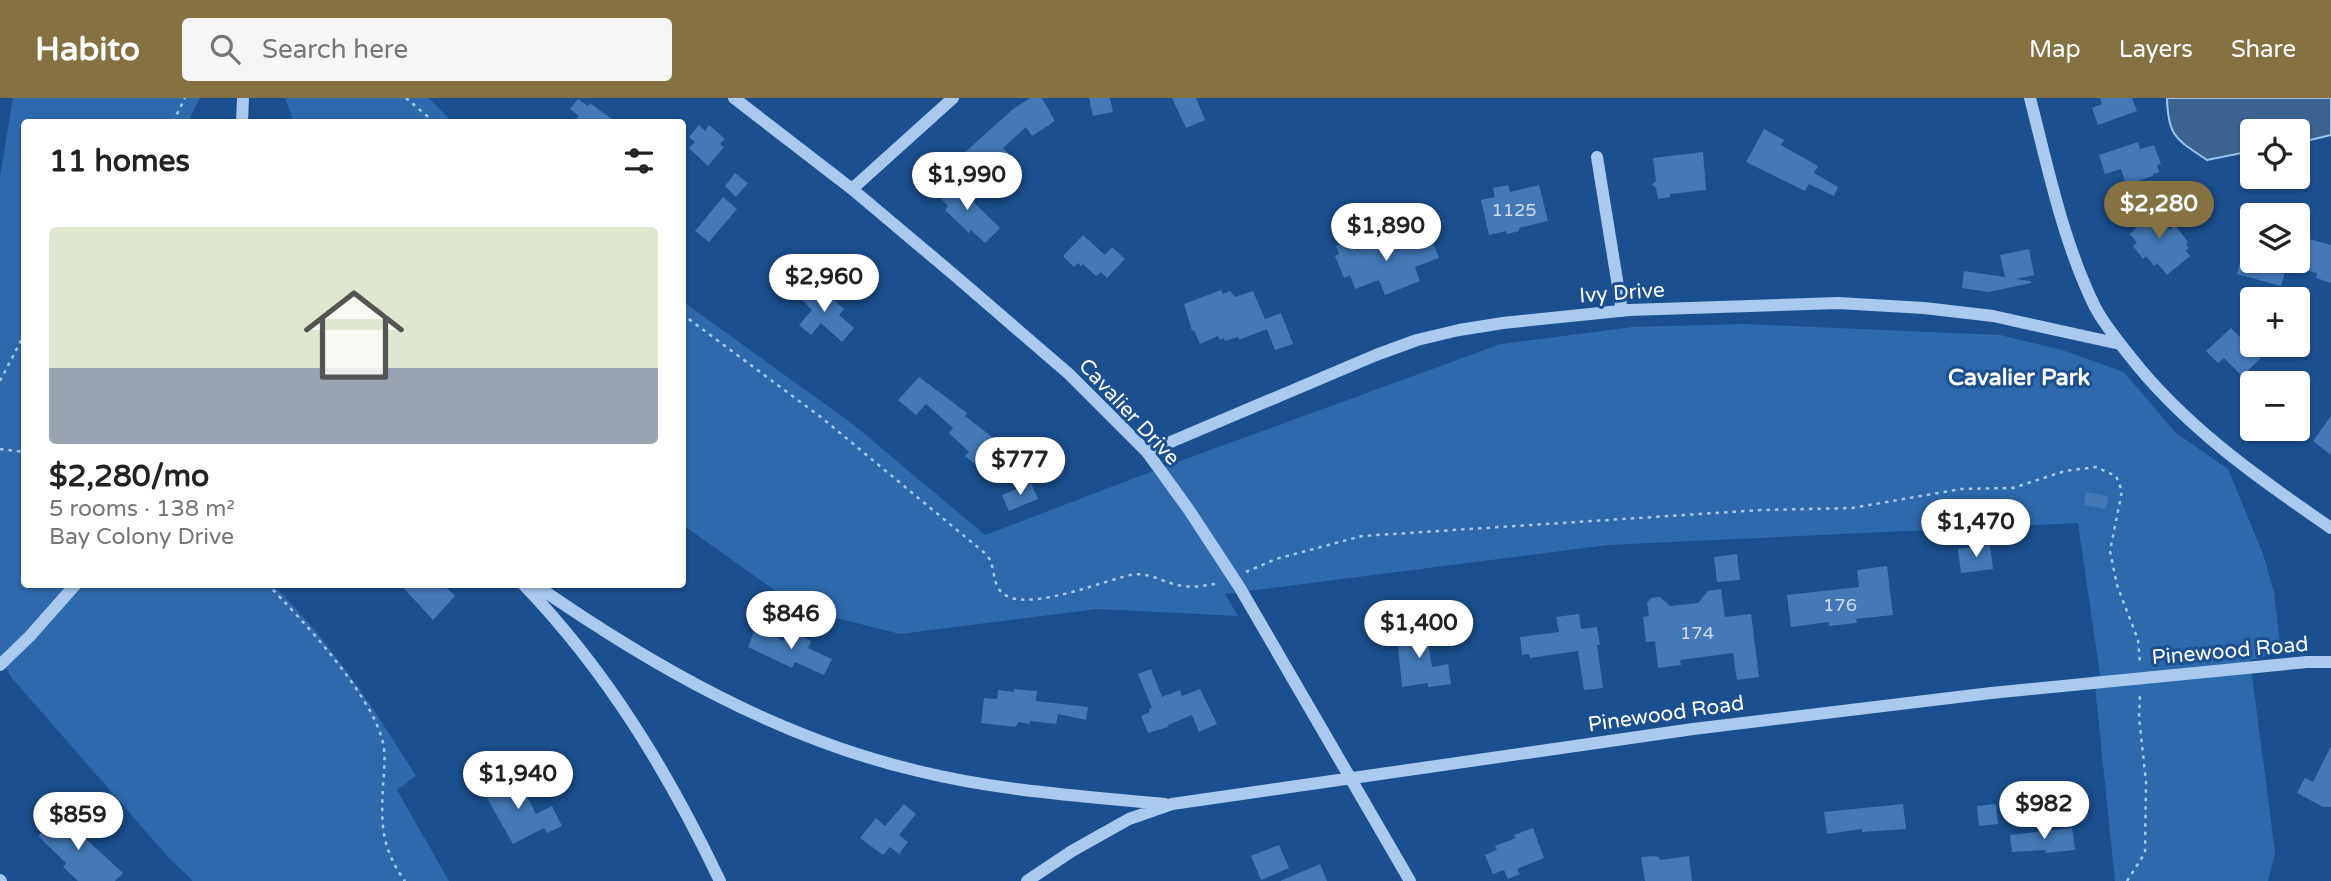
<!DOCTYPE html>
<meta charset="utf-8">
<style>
body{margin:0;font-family:"Varela Round",sans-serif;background:#f6f6f6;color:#222;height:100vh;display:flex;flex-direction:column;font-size:26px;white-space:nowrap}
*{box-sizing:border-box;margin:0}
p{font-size:23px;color:#767676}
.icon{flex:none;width:38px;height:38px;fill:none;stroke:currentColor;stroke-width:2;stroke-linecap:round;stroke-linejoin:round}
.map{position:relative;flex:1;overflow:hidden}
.panel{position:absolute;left:21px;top:21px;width:665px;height:469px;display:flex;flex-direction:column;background:#fff;border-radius:7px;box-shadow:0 2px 5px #0004}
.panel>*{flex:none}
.buttons{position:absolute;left:2240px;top:21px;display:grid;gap:14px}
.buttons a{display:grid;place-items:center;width:70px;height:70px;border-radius:7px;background:#fff;box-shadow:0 2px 5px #0004;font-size:35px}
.price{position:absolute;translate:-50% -60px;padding:0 16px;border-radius:24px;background:#fff;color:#222;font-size:23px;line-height:46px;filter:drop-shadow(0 2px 4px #0008)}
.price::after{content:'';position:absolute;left:50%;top:42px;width:21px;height:16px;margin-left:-10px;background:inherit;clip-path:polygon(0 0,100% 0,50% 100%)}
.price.on{background:#857141;color:#fff}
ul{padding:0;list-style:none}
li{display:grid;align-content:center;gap:14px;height:371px;padding:0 28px}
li+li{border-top:2px solid #e0e0e0}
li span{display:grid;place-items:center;height:217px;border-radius:7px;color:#555}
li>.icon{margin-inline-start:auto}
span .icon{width:126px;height:126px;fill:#fffc;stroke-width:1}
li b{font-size:30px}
h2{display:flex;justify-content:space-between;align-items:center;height:84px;padding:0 28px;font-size:30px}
header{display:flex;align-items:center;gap:42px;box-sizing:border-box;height:98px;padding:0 35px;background:#857141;color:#fff}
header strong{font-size:33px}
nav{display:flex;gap:38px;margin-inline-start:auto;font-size:24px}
.search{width:490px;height:63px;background:#f6f6f6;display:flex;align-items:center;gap:18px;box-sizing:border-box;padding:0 24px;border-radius:7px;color:#767676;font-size:26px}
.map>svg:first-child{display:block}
.green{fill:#2e69ad}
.water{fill:#3c6290;stroke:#9cc4f0;stroke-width:2}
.building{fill:#4478b7}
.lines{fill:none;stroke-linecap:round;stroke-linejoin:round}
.path{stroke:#a9c9ee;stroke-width:2.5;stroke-dasharray:3.5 5;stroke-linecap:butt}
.minor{stroke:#a9c9ee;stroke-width:12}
.labels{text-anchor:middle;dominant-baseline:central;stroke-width:6;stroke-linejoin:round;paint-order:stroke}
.number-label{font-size:18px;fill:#d0dded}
.street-label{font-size:21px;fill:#fff;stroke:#1b4f8f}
.neighbourhood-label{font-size:23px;font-weight:bold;fill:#fff;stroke:#1b4f8f}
</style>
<header>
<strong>Habito</strong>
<div class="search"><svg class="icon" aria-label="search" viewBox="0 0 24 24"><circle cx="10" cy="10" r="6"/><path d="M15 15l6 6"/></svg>Search here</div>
<nav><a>Map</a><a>Layers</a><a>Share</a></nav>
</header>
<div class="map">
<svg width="2331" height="783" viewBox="0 0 2331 783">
<rect width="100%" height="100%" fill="#1b4f8f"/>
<!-- green -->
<path class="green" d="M 13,0 L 200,0 L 188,24 L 24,24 L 24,486 L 273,487 C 332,545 372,608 416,678 L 397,692 L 449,783 L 193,783 L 169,760 L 11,579 L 0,559 L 0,79 Z
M 285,0 L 429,0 L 452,24 L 294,24 Z
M 682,203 L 854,327 L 985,437 L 1169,367 L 1501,246 L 1633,229 L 1743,226 L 2000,237 L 2062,252 L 2124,274 L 2176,335 L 2228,371 L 2263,456 L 2274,494 L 2281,555 L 2250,562 L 2275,754 L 2268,783 L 2115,783 L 2094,578 L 2100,577 L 2078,425 L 1608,447 L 1225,496 L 1238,518 L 1097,511 L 900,536 L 801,511 L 683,427 Z"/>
<!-- water -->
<path class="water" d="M 2167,0 L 2331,0 L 2331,37 L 2298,45 L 2298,33 L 2252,33 L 2252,53 L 2207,62 C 2176,41 2168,39 2167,0 Z"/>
<!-- building -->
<path class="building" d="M 1030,0 L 1042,0 L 1055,23 L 1032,38 L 1026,29 L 1003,50 L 1010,57 L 997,69 L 990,61 L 978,72 L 963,56 L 1013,11 Z
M 1089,0 L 1110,0 L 1113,14 L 1093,18 Z
M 1172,0 L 1196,0 L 1205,22 L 1186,30 Z
M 2100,0 L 2132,0 L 2137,13 L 2098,27 L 2092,10 L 2102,6 Z
M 578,1 L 588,8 L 590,5 L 616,24 L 574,24 L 579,18 L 570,11 Z
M 699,27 L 705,33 L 709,27 L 725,41 L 720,46 L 724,49 L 708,68 L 689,50 L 695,44 L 689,39 Z
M 1764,31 L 1784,42 L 1781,47 L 1818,68 L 1814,75 L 1838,89 L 1834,98 L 1809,86 L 1805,93 L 1746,64 Z
M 2138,44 L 2140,51 L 2154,47 L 2161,66 L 2157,67 L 2159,74 L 2153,76 L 2153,78 L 2126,87 L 2121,71 L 2105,76 L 2099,57 Z
M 1703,54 L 1706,92 L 1670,96 L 1670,99 L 1658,101 L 1656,90 L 1652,87 L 1656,83 L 1653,60 Z
M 735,75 L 748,85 L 736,99 L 725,88 Z
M 951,82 L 1000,130 L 985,145 L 971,132 L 969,135 L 945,112 L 948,108 L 937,97 Z
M 1508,87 L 1510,94 L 1539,87 L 1548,123 L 1519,130 L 1519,133 L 1507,136 L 1506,133 L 1489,137 L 1481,102 L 1495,99 L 1493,90 Z
M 723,99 L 737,111 L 709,144 L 695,133 Z
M 2149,106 L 2170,132 L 2175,127 L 2188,144 L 2186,146 L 2189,150 L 2186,153 L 2190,158 L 2167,177 L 2157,165 L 2154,168 L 2146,158 L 2143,161 L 2133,148 L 2137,145 L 2130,136 L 2139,127 L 2133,119 Z
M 2248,136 L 2252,137 L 2252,163 L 2288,163 L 2281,188 L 2237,176 Z
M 1083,137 L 1105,157 L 1112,149 L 1125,161 L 1107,180 L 1101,174 L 1096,178 L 1083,166 L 1081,168 L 1078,165 L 1074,169 L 1063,158 Z
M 1430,137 L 1439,160 L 1415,169 L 1420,183 L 1385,197 L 1379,182 L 1355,191 L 1350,177 L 1344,180 L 1335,158 L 1339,156 L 1336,148 L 1350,142 L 1353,151 L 1356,149 L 1357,152 L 1369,147 L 1371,151 L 1400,139 L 1403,146 L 1405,146 Z
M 2298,138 L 2331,147 L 2331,185 L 2316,180 L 2317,175 L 2298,170 Z
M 2029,151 L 2034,177 L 2016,181 L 2031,183 L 2031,185 L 1988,194 L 1962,190 L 1964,173 L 2005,179 L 2000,157 Z
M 806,189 L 814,195 L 819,190 L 844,211 L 839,217 L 854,230 L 842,244 L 821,225 L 811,237 L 799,227 L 812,212 L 798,198 Z
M 1221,192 L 1223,196 L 1230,193 L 1235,199 L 1253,193 L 1265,221 L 1281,215 L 1293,246 L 1275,252 L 1267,231 L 1239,242 L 1238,239 L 1225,243 L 1224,240 L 1220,242 L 1218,238 L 1200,246 L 1194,232 L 1192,233 L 1184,206 Z
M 2231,230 L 2261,260 L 2242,278 L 2224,260 L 2218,265 L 2206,253 Z
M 919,279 L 967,315 L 965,318 L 1001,346 L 990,360 L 987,357 L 977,368 L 965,358 L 969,354 L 949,335 L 953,330 L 926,306 L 916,317 L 898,302 Z
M 2331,318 L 2331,357 L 2313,343 Z
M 1031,385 L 1038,401 L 1009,413 L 1002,397 Z
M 2086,394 L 2108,398 L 2106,411 L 2084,407 Z
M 1990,447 L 1993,471 L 1961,475 L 1958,451 Z
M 1737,456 L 1740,482 L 1717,484 L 1714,459 Z
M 1887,468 L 1893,517 L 1856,521 L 1857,525 L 1829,528 L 1829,524 L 1791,529 L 1787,497 L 1859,489 L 1857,472 Z
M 400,486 L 443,486 L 455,498 L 433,522 Z
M 1721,491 L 1725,519 L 1751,516 L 1759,579 L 1737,582 L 1733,555 L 1680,562 L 1681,567 L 1658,570 L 1655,543 L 1646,544 L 1643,519 L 1649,518 L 1647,505 L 1651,500 L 1660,499 L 1670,508 L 1698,505 L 1708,493 Z
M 1579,516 L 1581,531 L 1597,529 L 1600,547 L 1597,547 L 1603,590 L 1584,592 L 1578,553 L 1530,560 L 1529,556 L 1522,557 L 1520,539 L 1559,534 L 1556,519 Z
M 1419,525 L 1421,534 L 1424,534 L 1425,544 L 1428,543 L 1432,569 L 1448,566 L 1451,586 L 1428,589 L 1428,585 L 1402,589 L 1397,537 L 1401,537 L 1399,528 Z
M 788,532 L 811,543 L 808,550 L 832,561 L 824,577 L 795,564 L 792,570 L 748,549 L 754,534 L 768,540 L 770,536 L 783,543 Z
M 1151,571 L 1162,599 L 1180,592 L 1182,598 L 1200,591 L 1217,626 L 1199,634 L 1192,617 L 1168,627 L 1168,629 L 1148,635 L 1141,618 L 1150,614 L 1149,611 L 1152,610 L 1138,576 Z
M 1014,591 L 1037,593 L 1036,603 L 1088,609 L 1086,622 L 1058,616 L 1056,626 L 1030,623 L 1030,626 L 1019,624 L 1015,629 L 981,625 L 984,600 L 997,601 L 998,592 L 1014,594 Z
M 2331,648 L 2331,709 L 2323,709 L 2297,695 L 2305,680 L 2313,684 Z
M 510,676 L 520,696 L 525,694 L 536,716 L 552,708 L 562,728 L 547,735 L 544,730 L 513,746 L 482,691 Z
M 904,706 L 916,716 L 899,737 L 908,744 L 899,756 L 890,749 L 883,757 L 860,740 L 876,720 L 885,728 Z
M 1903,706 L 1906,731 L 1862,734 L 1862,731 L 1827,736 L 1824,714 Z
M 1996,706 L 1998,726 L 1979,728 L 1977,708 Z
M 61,714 L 76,728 L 74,730 L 123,775 L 115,783 L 78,783 L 63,769 L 66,765 L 38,738 Z
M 1533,730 L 1544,760 L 1517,771 L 1520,776 L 1508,781 L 1504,772 L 1493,776 L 1485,757 L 1497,752 L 1495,748 L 1516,740 L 1514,737 Z
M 2072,730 L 2075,752 L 2046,755 L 2045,752 L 2012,754 L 2010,737 Z
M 1279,747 L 1289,770 L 1261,782 L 1251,758 Z
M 1654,758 L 1659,759 L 1660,762 L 1689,758 L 1692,783 L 1645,783 L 1641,759 Z
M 1320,766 L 1327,783 L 1280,783 Z"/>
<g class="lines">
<!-- path -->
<path class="path" d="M 406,0 L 434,24
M 173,24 L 185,0
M 682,216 L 822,320 L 975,447 C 980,451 987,456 990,462 C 996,476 992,492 1009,499 C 1037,510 1101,484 1130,477 C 1150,473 1165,486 1183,488 C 1196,490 1208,487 1220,485
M 0,283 L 24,237
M 0,351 L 24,354
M 1246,474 L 1276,461 L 1362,438 L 1761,412 L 1852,410 L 1961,391 L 2013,390 L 2065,373 L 2096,369 L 2116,378 L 2122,393 L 2110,453 L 2117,487 L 2138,542 L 2140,565
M 267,486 C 301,520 373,598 383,645 C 386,658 384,673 383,687 C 381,726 381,750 405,783
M 2127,783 L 2145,755 L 2146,684 L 2139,619 L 2140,596"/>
<!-- minor -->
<path class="minor" d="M 734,0 L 852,91 L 953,176 L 1069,276 L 1147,354 L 1189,412 L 1240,490 L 1410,783
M 2030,0 C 2048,70 2063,144 2095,209 C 2104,226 2117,242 2129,257 C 2183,327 2258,380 2331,430
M 242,24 L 243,0
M 1597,59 L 1622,213
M 852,91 L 953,0
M 1147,354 L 1376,257 L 1417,242 L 1459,232 L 1503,225 L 1629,212 L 1838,205 L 1924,210 L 1993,218 L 2120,246
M 523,486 C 607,573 668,674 720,783
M 534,486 C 652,568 778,640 918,673 C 999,693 1082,698 1165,706
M 0,567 L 30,538 L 76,486
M 0,782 L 1,783
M 1027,783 L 1072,753 L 1129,721 L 1172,706 L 1693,631 L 1991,595 L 2307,564 L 2331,564"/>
</g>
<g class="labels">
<!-- number labels -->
<g class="number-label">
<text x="1514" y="112">1125</text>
<text x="1840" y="507">176</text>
<text x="1697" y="535">174</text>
</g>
<!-- street labels -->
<g class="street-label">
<text transform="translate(1622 195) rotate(-4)">Ivy Drive</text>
<text transform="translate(1129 314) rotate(47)">Cavalier Drive</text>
<text transform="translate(2230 553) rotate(-5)">Pinewood Road</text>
<text transform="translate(1666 616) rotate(-8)">Pinewood Road</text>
</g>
<!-- neighbourhood labels -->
<g class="neighbourhood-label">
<text x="2019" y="280">Cavalier Park</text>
</g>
</g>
</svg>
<div class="buttons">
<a><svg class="icon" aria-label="locate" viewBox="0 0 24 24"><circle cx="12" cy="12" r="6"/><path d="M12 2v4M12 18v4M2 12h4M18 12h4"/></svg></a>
<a><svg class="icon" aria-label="layers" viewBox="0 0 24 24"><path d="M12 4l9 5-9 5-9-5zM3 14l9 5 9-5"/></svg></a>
<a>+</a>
<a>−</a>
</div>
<b class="price" style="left:967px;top:114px">$1,990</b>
<b class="price on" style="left:2159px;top:143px">$2,280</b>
<b class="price" style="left:1386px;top:165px">$1,890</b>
<b class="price" style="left:824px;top:216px">$2,960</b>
<b class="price" style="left:1020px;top:399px">$777</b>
<b class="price" style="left:1976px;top:461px">$1,470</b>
<b class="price" style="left:791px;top:553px">$846</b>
<b class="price" style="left:1419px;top:562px">$1,400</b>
<b class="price" style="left:518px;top:713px">$1,940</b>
<b class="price" style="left:2044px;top:743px">$982</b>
<b class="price" style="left:78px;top:754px">$859</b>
<section class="panel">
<h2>11 homes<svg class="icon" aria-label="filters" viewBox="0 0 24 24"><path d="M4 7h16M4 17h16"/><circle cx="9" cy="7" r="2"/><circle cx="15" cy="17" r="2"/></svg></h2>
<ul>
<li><span style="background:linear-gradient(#dfe7d0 65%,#9aa5b1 0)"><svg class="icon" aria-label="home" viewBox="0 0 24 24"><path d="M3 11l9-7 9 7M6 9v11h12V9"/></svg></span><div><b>$2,280/mo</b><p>5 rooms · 138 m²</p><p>Bay Colony Drive</p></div></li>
</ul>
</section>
</div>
